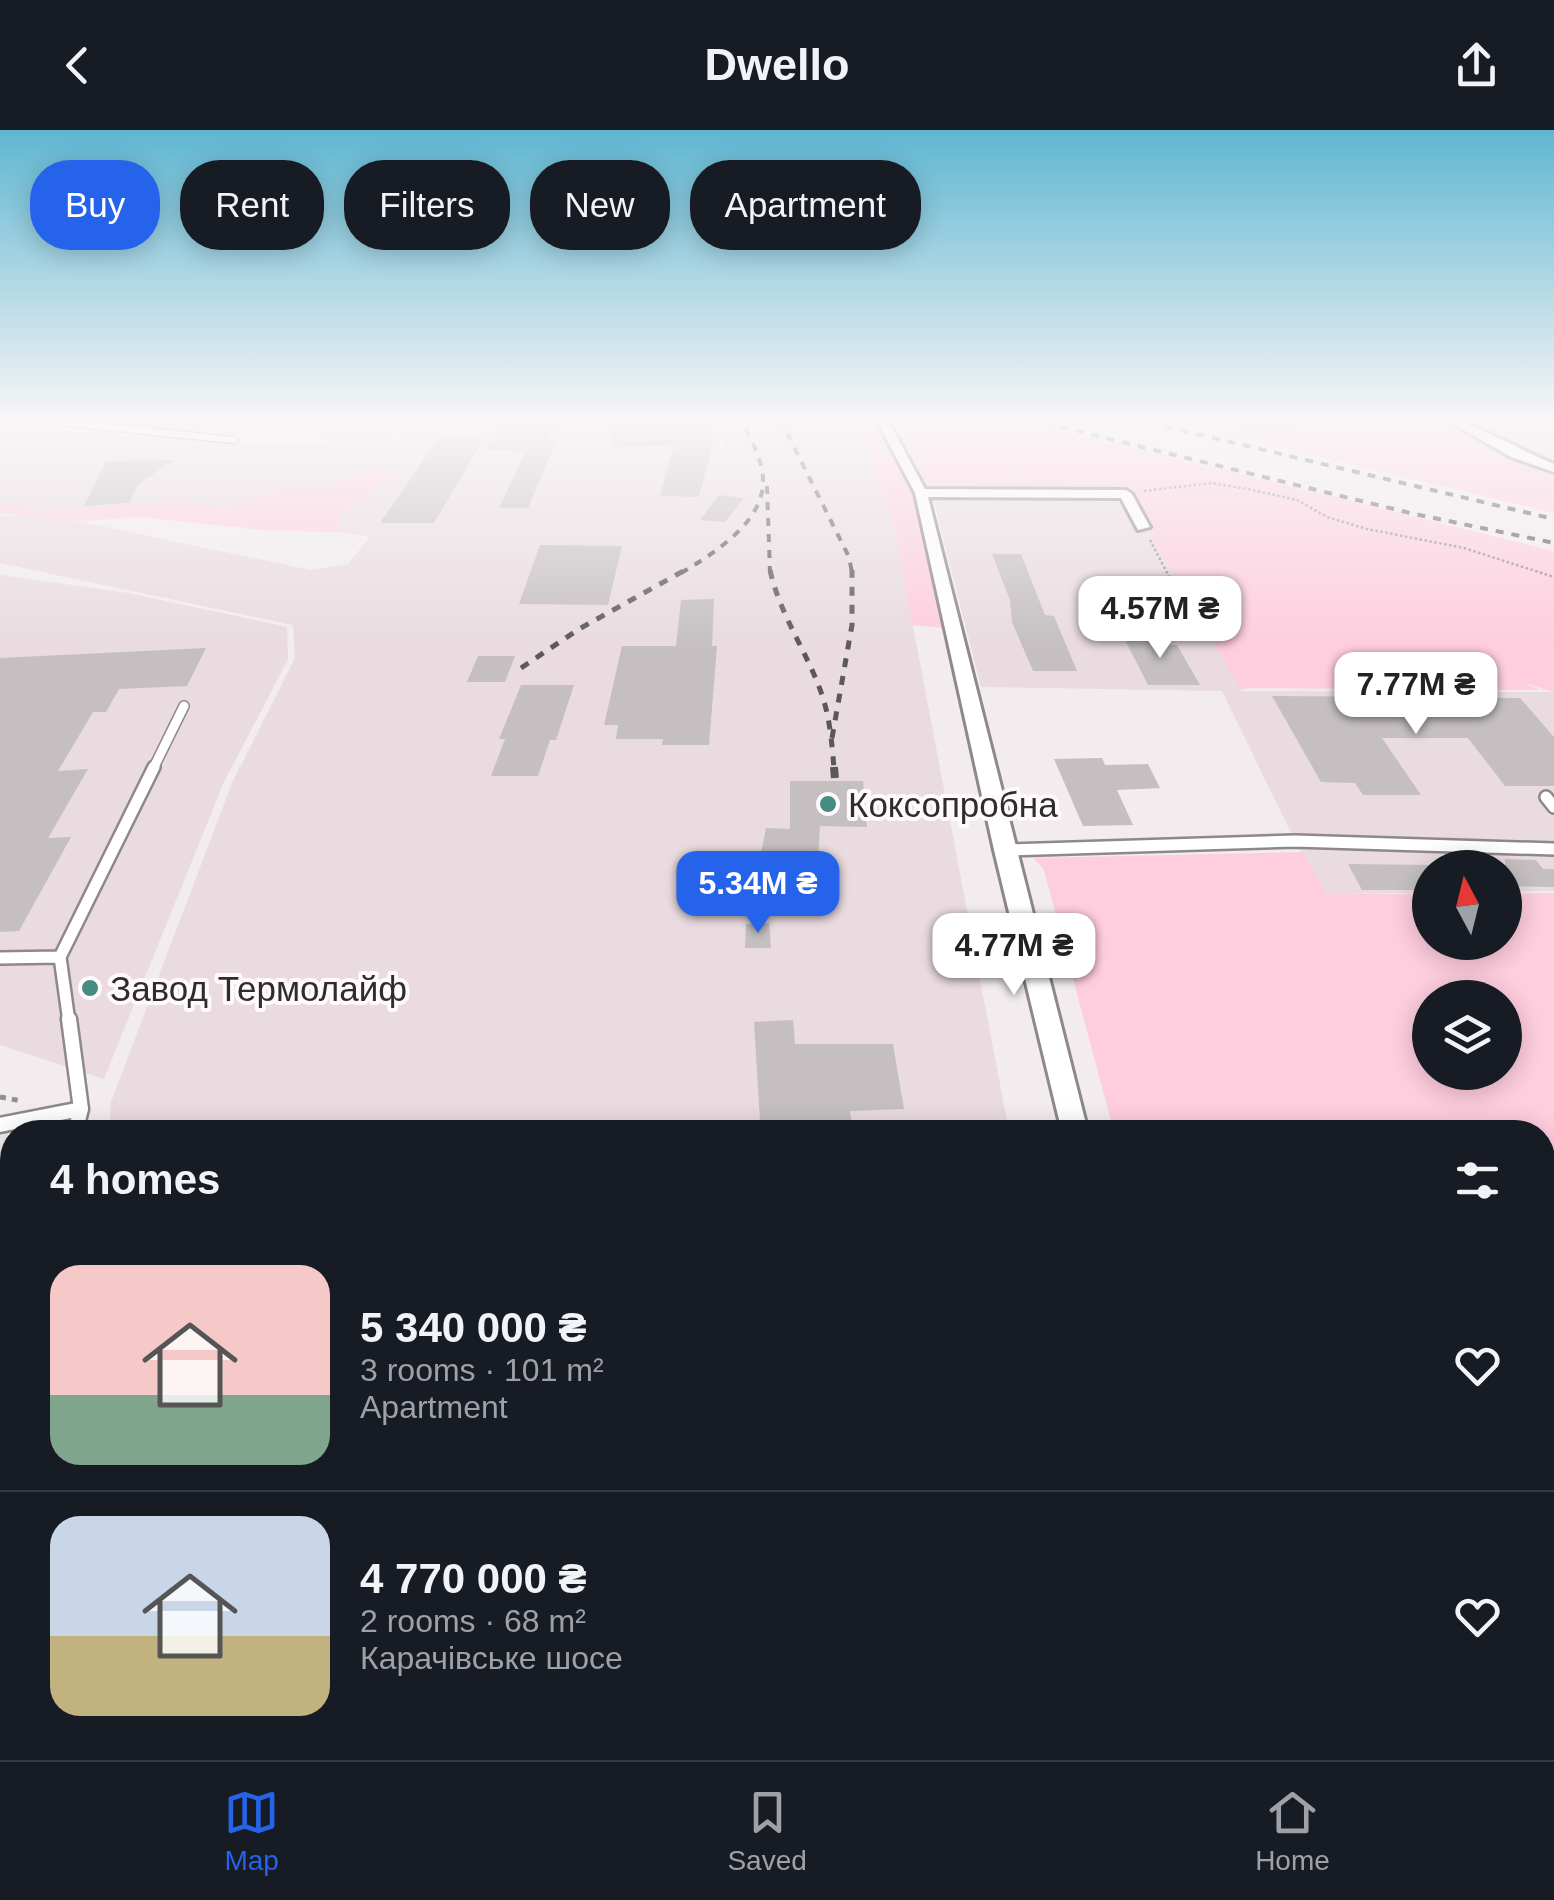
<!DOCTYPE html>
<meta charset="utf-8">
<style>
body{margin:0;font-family:Arial,sans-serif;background:#20242c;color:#f1f3f6;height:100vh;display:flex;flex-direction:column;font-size:38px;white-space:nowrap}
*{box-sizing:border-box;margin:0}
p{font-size:32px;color:#9ea1a6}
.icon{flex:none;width:55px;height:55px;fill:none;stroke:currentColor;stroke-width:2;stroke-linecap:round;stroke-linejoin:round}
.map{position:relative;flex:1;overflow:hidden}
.drawer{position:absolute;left:0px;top:990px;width:1555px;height:640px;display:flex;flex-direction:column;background:#171b24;border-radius:40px 40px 0 0;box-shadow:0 5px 25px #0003}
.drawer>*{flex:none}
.top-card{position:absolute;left:30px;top:30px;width:1000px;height:90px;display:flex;gap:20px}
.needle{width:65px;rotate:353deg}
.controls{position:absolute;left:1412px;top:720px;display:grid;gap:20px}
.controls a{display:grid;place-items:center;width:110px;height:110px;border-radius:50%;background:#171b24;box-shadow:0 5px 25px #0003;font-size:50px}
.price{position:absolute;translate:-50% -85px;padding:0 22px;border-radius:20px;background:#fff;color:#222;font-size:32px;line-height:65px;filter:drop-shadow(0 2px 5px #0008)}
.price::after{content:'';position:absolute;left:50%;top:60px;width:30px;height:22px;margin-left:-15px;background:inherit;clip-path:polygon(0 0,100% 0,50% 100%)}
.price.current{background:#2563eb;color:#fff}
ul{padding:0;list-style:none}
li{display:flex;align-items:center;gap:30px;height:250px;padding:0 50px}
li+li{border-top:2px solid #363941}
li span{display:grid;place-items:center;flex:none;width:280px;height:200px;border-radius:30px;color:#555}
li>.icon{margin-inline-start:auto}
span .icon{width:120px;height:120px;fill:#fffc;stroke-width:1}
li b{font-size:42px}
h2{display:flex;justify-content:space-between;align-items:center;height:120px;padding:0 50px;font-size:42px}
.tag{padding:0 35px;border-radius:40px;background:#171b24;box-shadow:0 5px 25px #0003;font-size:35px;line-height:90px}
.tag.current{background:#2563eb;color:#fff}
header{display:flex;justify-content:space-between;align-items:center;height:130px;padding:0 50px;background:#171b24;font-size:45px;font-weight:600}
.tab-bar{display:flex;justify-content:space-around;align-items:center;height:140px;border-top:2px solid #363941;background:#171b24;font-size:28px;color:#9ea1a6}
.tab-bar a{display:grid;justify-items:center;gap:5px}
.tab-bar .current{color:#2563eb}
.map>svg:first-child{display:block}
.built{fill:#e9dbdf}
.green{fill:#fecdde;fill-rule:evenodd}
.water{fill:#33baaf}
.building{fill:#c5bfc1}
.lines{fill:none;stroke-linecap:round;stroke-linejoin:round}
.lane-far4-casing{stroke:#8e888a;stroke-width:9}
.lane-far3-casing{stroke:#8e888a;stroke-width:12}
.lane-far2-casing{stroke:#8e888a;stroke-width:16}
.lane-far1-casing{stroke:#8e888a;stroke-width:19}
.lane-casing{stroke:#8e888a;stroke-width:22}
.street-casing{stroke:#8e888a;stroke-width:6}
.path-far2{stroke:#938f91;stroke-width:2.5;stroke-dasharray:2.5 2.5;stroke-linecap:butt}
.path-far1{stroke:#938f91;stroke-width:5;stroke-dasharray:6 6;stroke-linecap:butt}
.path{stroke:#938f91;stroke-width:6;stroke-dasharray:8 8;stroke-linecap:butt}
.lane-far4{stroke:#fff;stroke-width:6}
.lane-far3{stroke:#fff;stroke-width:9}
.lane-far2{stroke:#fff;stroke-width:11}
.lane-far1{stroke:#fff;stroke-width:14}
.lane{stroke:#fff;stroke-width:18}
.street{fill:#fff;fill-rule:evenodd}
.rail-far2{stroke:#5b585a;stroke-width:4;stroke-dasharray:8 8;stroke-linecap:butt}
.rail-far1{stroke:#5b585a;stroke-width:5;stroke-dasharray:9 9;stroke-linecap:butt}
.rail{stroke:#5b585a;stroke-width:8;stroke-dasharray:11 11;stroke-linecap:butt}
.poi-dot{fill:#468c85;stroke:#fff9fb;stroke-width:4}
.labels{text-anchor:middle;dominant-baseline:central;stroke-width:8;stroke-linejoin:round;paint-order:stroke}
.poi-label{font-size:35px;fill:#2e2c2d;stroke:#fff9fb;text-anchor:start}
</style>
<header><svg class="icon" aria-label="back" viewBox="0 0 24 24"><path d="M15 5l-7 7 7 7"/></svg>Dwello<svg class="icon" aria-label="share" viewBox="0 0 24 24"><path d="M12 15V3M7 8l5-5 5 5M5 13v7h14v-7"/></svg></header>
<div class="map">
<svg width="1554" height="1630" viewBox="0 0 1554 1630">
<rect width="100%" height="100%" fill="#f2ecee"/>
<!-- built -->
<path class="built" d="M 0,289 L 23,289 L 8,297 L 204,312 L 395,318 L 416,289 L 714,289 L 720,315 L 714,341 L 724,312 L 720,289 L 855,289 L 872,323 L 894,396 L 1009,1002 L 109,1002 L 111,972 L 232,653 L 295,528 L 293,495 L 0,433 L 0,386 L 44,384 L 311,440 L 348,434 L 370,407 L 161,374 L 38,381 L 0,379 Z
M 1419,289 L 1554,289 L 1554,340 L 1507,330 Z
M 1144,367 L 1249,558 L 1237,561 L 1554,562 L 1554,761 L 1505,761 L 1505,738 L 1430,738 L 1430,763 L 1326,764 L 1295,711 L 1222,561 L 981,557 L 933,368 Z
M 0,445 L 128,463 L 287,497 L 288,529 L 223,654 L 104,949 L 0,915 Z
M 12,1363 L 12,1618 L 1114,1618 L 1117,1630 L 0,1630 L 0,1387 Z"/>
<!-- green -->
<path class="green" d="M 99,289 L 402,289 L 392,304 L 378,314 L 315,304 L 243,304 L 105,294 Z
M 855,289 L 882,289 L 921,363 L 941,447 L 944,498 L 912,495 L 895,399 Z
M 890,289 L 1017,289 L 1554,421 L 1554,562 L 1521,552 L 1540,560 L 1240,558 L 1126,364 L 929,359 Z
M 1163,289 L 1297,292 L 1446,289 L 1507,330 L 1554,340 L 1554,383 Z
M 366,340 L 394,342 L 371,366 L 339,382 L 341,399 L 332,402 L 262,400 L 139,387 L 86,391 L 0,383 L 0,374 L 20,374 L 38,381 L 186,371 L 225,379 L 277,359 L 335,354 Z
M 1302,722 L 1326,764 L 1430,764 L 1430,812 L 1505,812 L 1505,764 L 1554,763 L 1554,1306 L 1543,1314 L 1542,1002 L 1114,1002 L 1044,740 L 1034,728 ZM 1430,868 L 1505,868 L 1505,942 L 1430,942 Z
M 1219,1618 L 1431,1618 L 1430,1630 L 1220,1630 Z"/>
<!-- water -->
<path class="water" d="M 1554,1357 L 1554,1630 L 1416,1630 L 1418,1618 L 1542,1618 L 1542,1363 Z"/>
<!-- building -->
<path class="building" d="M 507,288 L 560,288 L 547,310 L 557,310 L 528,378 L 499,378 L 526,321 L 485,320 Z
M 613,288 L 709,288 L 713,314 L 699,367 L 660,366 L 674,315 L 612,317 Z
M 439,308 L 484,309 L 434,393 L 380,393 Z
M 174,330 L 138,354 L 129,373 L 84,376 L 106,331 Z
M 719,365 L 744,368 L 725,392 L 700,390 Z
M 540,415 L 622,416 L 608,475 L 519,474 Z
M 992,424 L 1021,424 L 1045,485 L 1054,486 L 1077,541 L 1033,541 L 1012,492 L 1010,470 Z
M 714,469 L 712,516 L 717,516 L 709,615 L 662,615 L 663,609 L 616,609 L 618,595 L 604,595 L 622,516 L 676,516 L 681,470 Z
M 1122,504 L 1160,504 L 1166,515 L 1177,515 L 1200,555 L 1148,555 Z
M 206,518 L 187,556 L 119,559 L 106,582 L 93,582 L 58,641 L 88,639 L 48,708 L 71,707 L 19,801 L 0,802 L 0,528 Z
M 478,526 L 515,526 L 505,552 L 467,552 Z
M 521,555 L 574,555 L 556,610 L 550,610 L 538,646 L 491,646 L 505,609 L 499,609 Z
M 1272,566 L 1520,568 L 1554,607 L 1554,656 L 1505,656 L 1468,608 L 1382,608 L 1421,665 L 1363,665 L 1355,653 L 1321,652 Z
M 1102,628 L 1105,635 L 1148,634 L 1160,658 L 1117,660 L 1133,695 L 1083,696 L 1054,629 Z
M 790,651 L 863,651 L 867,697 L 820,696 L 818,728 L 802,728 L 800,751 L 775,750 L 779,729 L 760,728 L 766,698 L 790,699 Z
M 1505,729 L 1536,730 L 1543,739 L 1554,739 L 1554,757 L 1505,756 Z
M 1348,734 L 1430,735 L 1430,760 L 1362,760 Z
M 769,793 L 771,818 L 745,818 L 746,794 Z
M 793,890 L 795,914 L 893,914 L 904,979 L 850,981 L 853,1002 L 782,1002 L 781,990 L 760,991 L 754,892 Z"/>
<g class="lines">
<defs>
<path id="lane-far4" d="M 28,289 L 234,310"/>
<path id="lane-far3" d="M 153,639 L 184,576"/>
<path id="lane-far2" d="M 1546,667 L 1554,677
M 1004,720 L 1295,711 L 1554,719
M 0,828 L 60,827
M 69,892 L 60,827 L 154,637"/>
<path id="lane-far1" d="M 69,889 L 81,979 L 75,1002
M 0,995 L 81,979"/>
<path id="lane" d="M 0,1300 L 12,1260"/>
<path id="street" d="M 876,289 L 887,289 L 925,359 L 1126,360 L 1132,364 L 1150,397 L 1138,400 L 1121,368 L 928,367 L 1088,1002 L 1062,1002 L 994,720 L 915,363 Z
M 1236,289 L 1304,289 L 1298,292 L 1241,292 Z
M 1445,289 C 1466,288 1528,324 1554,334 L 1554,342 L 1511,327 Z
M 1177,1618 L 1217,1618 L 1218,1630 L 1178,1630 Z"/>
</defs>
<!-- lane-far4 casing -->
<use href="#lane-far4" class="lane-far4-casing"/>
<!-- lane-far3 casing -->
<use href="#lane-far3" class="lane-far3-casing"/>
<!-- lane-far2 casing -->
<use href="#lane-far2" class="lane-far2-casing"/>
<!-- lane-far1 casing -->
<use href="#lane-far1" class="lane-far1-casing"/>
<!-- lane casing -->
<use href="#lane" class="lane-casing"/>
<!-- street casing -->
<use href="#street" class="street-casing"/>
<!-- path-far2 -->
<path class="path-far2" d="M 1079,289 L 1108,296
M 1144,361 L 1211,353 L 1248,359 L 1297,370 L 1327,387 L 1367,399 L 1464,418 L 1554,447
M 1150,410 L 1189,485 L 1173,491"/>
<!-- path-far1 -->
<path class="path-far1" d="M 0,967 L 22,971"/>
<!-- path -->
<path class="path" d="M 1542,1239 L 1554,1232"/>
<!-- lane-far4 -->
<use href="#lane-far4" class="lane-far4"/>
<!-- lane-far3 -->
<use href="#lane-far3" class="lane-far3"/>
<!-- lane-far2 -->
<use href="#lane-far2" class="lane-far2"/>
<!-- lane-far1 -->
<use href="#lane-far1" class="lane-far1"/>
<!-- lane -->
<use href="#lane" class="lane"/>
<!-- street -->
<use href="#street" class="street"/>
<!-- rail-far2 -->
<path class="rail-far2" d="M 780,289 L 849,427 L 852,443
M 1029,289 L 1410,383 L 1554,413
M 1134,289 L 1554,389
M 767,356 L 770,443
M 681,443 C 713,424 765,392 763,349 C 762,328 750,308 741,289"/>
<!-- rail-far1 -->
<path class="rail-far1" d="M 770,440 C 780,485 806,520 821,562 C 830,587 832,614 834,639
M 521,538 L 579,499 L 685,440
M 832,608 L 852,495 L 852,440"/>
<!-- rail -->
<path class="rail" d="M 834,637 L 835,649"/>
</g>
<!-- sky -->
<linearGradient id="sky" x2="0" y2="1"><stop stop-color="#5fb6d1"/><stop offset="0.56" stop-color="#f9f6f7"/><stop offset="1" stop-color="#f9f6f7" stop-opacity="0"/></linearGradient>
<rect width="1554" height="517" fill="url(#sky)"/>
<!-- markers -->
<g class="poi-dot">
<circle cx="828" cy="674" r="10"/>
<circle cx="90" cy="858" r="10"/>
</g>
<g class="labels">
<!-- poi labels -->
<g class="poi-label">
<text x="848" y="674">Коксопробна</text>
<text x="110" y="858">Завод Термолайф</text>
</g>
</g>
</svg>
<div class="controls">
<a><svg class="needle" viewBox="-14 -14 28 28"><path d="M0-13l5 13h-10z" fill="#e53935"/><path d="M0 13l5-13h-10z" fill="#9ea1a6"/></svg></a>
<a><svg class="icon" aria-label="layers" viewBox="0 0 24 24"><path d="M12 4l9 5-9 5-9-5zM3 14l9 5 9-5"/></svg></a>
</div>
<b class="price" style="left:1160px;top:531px">4.57M ₴</b>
<b class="price" style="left:1416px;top:607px">7.77M ₴</b>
<b class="price current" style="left:758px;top:806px">5.34M ₴</b>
<b class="price" style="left:1014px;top:868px">4.77M ₴</b>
<div class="top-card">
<a class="tag current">Buy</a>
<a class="tag">Rent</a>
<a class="tag">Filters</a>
<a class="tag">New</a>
<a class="tag">Apartment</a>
</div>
<section class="drawer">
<h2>4 homes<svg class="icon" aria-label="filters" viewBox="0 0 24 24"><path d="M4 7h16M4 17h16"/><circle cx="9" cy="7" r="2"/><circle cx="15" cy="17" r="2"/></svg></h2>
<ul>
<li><span style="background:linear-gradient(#f6c9c9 65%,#7fa58c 0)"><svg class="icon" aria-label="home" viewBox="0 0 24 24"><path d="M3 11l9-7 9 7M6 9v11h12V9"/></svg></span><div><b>5 340 000 ₴</b><p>3 rooms · 101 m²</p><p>Apartment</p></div><svg class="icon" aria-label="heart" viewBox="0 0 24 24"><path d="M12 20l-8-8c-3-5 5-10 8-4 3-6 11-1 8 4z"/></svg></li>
<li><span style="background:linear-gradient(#c9d6e8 60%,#c2b280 0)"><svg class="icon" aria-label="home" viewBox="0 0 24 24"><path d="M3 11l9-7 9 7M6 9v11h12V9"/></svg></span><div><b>4 770 000 ₴</b><p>2 rooms · 68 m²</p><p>Карачівське шосе</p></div><svg class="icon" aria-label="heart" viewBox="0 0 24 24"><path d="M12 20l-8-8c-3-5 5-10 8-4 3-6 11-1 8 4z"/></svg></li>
</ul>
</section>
</div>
<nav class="tab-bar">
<a class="current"><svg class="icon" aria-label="map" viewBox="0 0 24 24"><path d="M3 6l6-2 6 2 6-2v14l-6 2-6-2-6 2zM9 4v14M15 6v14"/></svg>Map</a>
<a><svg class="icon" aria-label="saved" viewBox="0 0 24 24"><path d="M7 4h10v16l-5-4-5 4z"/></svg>Saved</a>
<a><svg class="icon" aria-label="home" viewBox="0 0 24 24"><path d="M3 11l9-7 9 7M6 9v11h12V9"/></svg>Home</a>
</nav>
